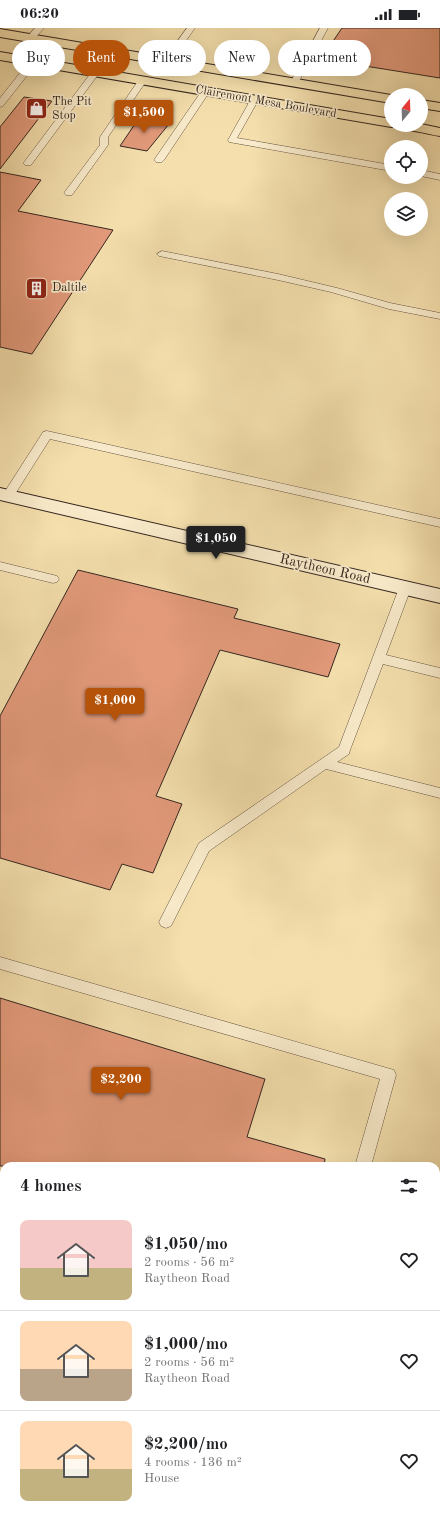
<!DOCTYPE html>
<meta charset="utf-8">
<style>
body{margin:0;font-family:"Old Standard TT",serif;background:#f2f2f2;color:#202124;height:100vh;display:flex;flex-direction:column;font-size:15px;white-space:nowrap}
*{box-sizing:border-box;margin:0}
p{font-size:13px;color:#757577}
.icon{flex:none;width:22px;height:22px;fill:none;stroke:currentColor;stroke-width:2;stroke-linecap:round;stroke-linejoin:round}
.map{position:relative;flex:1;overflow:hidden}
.drawer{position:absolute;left:0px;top:1134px;width:440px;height:356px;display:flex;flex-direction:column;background:#fff;border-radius:12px 12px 0 0;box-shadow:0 4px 16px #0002}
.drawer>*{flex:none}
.banner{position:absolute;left:12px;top:12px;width:416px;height:36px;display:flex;gap:8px}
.needle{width:26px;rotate:19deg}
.buttons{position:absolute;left:384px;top:60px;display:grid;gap:8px}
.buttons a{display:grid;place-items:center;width:44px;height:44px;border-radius:50%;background:#fff;box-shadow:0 4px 16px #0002;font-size:20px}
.price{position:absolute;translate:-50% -34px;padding:0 9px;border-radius:4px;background:#b45309;color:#fff;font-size:13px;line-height:26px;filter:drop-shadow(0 1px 2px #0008)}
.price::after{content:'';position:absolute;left:50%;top:24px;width:12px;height:9px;margin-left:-6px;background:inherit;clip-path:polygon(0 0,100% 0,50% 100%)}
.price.selected{background:#222;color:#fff}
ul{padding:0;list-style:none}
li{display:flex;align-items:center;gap:12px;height:100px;padding:0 20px}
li+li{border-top:1px solid #e0e0e0}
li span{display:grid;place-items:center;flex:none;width:112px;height:80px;border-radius:8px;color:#555}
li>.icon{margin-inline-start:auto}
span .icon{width:48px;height:48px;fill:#fffc;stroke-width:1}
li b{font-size:17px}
h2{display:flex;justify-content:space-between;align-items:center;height:48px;padding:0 20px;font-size:17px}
.chip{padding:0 14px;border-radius:18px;background:#fff;box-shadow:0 4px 16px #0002;font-size:14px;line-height:36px}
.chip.selected{background:#b45309;color:#fff}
.status{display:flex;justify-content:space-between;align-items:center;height:28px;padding:0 20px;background:#fff;direction:ltr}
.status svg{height:11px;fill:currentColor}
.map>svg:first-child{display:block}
.building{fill:#e29a7b;stroke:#362720}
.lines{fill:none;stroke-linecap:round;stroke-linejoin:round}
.lane-casing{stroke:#665543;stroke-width:1}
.secondary-casing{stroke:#362720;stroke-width:2}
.primary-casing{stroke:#362720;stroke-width:2}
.lane{fill:#f8eaca;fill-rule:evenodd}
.secondary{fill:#f8eaca;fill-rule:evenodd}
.primary{fill:#f4dfad;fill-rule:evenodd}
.labels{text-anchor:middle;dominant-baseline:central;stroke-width:3.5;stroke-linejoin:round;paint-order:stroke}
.far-poi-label{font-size:12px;fill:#362720;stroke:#f8eaca;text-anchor:start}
.far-street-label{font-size:12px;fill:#362720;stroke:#f8eaca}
.street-label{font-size:14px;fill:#362720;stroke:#f8eaca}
</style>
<div class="status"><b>06:20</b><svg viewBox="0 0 49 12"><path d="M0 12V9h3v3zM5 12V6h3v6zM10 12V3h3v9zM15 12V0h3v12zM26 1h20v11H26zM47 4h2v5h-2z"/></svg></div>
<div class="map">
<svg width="440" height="1490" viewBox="0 0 440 1490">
<rect width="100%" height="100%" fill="#f4dfad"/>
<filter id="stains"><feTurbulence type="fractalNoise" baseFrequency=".005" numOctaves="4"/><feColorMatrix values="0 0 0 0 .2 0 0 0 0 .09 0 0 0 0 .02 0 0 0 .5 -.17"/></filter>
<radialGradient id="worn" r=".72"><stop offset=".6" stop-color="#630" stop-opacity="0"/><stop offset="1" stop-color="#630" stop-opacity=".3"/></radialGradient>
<!-- building -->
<path class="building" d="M 342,0 L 440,0 L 440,50 L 321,31 Z
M 24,69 L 52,73 L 0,141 L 0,99 Z
M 139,90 L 169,96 L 147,123 L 120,118 Z
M 0,144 L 41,152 L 18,183 L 113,202 L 32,326 L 0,319 Z
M 78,542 L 238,581 L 234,590 L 340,616 L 328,649 L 220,622 L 156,768 L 182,776 L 153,845 L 122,836 L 110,862 L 0,830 L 0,688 Z
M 0,970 L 265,1051 L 247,1109 L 325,1131 L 324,1138 L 0,1138 Z"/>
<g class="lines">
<defs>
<path id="lane" d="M 35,0 L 44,0 L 33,12 L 27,12 L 26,10 Z
M 187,0 L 195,0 L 170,35 L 164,35 L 163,33 Z
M 320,0 L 328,0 L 298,55 L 294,58 L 291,57 L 290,55 Z
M 34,30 L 37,31 L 38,33 L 37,35 L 3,78 L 0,79 L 0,70 L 31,31 Z
M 96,41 L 100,44 L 31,137 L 25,137 L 23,135 L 25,133 L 93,42 Z
M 143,49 L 147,52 L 108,109 L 108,117 L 72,167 L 66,167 L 64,165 L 100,117 L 100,109 L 140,50 Z
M 206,60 L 210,63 L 164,132 L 162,134 L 156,134 L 154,132 L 203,61 Z
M 255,68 L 259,71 L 237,110 L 391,137 L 391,143 L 229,114 L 228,112 L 251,71 Z
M 421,142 L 440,146 L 440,152 L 421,148 Z
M 162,223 L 278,246 L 337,260 L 390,275 L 440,285 L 440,291 L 389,281 L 331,264 L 278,252 L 159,228 L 157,226 Z
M 47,403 L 440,491 L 440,499 L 50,411 L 12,471 L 4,471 L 2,468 L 4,465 L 43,404 Z
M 0,534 L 53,547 L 57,548 L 59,551 L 57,554 L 53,555 L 0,542 Z
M 405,556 L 409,557 L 411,560 L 386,627 L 440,640 L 440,650 L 383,636 L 350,722 L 349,726 L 337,734 L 440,760 L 440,770 L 326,741 L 209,823 L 171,898 L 166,900 L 161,898 L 159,894 L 199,815 L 339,719 L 399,560 L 401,557 Z
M 0,929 L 394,1042 L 396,1047 L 371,1138 L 355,1138 L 380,1051 L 0,941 Z
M 4,1384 L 4,1410 L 0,1412 L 0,1386 Z
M 0,1440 L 4,1442 L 4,1460 L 0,1458 Z
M 84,1486 L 110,1486 L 112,1490 L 86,1490 Z
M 219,1486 L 237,1486 L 236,1490 L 218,1490 Z
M 326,1486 L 344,1486 L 343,1490 L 325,1490 Z"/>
<path id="secondary" d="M 0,460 L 440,561 L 440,575 L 0,472 Z
M 0,1333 L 4,1334 L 4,1363 L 0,1362 Z
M 380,1486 L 419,1486 L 421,1490 L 382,1490 Z"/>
<path id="primary" d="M 0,1 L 391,67 L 393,67 L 391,67 L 391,75 L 0,9 Z
M 0,24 L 391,91 L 391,97 L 421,96 L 440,100 L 440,108 C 432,107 395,98 391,99 L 0,32 Z
M 421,72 L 440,75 L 440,83 L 421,80 Z"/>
</defs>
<!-- lane casing -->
<use href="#lane" class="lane-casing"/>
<!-- secondary casing -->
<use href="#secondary" class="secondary-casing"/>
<!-- primary casing -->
<use href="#primary" class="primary-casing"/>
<!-- lane -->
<use href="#lane" class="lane"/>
<!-- secondary -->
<use href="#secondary" class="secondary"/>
<!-- primary -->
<use href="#primary" class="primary"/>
</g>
<!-- icons -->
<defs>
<symbol id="shop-square" viewBox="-11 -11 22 22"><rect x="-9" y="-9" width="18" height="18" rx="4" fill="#8f2418" stroke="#f8eaca"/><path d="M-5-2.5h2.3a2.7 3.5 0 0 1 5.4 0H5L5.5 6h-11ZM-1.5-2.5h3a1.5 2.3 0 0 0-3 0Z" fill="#fff"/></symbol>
<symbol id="building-square" viewBox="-11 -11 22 22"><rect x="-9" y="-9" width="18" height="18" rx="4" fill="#8f2418" stroke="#f8eaca"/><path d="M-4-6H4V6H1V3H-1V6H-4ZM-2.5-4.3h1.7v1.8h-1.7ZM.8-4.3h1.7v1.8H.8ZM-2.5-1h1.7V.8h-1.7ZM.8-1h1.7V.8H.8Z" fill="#fff"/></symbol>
</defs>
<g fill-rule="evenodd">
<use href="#shop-square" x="24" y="68" width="25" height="25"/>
<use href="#building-square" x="24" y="248" width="25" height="25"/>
</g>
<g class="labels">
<!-- far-poi labels -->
<g class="far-poi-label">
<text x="52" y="74">The Pit<tspan x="52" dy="14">Stop</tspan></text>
<text x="52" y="260">Daltile</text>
</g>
<!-- far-street labels -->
<g class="far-street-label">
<text transform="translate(266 74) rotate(10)">Clairemont Mesa Boulevard</text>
</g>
<!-- street labels -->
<g class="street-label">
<text transform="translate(325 541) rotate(13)">Raytheon Road</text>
</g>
</g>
<rect width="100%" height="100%" filter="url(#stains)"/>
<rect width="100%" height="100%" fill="url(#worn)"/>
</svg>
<div class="buttons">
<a><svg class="needle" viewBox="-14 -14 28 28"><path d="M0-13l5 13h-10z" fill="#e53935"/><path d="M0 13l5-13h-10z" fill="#757577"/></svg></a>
<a><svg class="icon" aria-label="locate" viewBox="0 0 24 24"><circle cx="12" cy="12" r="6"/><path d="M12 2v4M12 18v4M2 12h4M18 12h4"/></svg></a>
<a><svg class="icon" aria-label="layers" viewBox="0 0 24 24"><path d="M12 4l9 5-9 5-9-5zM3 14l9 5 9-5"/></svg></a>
</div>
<b class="price" style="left:144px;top:106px">$1,500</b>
<b class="price selected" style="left:216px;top:532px">$1,050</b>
<b class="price" style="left:115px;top:694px">$1,000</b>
<b class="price" style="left:121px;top:1073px">$2,200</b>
<div class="banner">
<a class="chip">Buy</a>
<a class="chip selected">Rent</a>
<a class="chip">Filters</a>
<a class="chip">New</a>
<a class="chip">Apartment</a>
</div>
<section class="drawer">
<h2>4 homes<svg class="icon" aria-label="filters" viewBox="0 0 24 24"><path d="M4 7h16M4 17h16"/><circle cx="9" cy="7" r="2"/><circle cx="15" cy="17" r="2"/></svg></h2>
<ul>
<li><span style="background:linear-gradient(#f6c9c9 60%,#c2b280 0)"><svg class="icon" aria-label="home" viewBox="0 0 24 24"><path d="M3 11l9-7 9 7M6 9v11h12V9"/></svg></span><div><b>$1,050/mo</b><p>2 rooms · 56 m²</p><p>Raytheon Road</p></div><svg class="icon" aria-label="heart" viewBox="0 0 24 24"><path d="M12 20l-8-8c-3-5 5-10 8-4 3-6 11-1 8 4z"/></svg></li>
<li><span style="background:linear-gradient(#ffd9b3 60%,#b9a48a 0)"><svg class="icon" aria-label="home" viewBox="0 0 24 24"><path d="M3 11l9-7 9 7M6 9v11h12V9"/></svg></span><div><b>$1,000/mo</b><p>2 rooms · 56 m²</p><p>Raytheon Road</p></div><svg class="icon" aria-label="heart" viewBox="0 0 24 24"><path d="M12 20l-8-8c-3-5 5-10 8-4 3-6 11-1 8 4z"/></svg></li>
<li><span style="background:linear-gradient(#ffd9b3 60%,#c2b280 0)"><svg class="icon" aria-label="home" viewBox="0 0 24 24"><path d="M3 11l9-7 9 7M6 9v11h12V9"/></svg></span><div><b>$2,200/mo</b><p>4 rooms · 136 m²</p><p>House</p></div><svg class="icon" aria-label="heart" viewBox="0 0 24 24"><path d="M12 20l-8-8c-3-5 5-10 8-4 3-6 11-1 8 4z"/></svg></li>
</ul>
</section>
</div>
